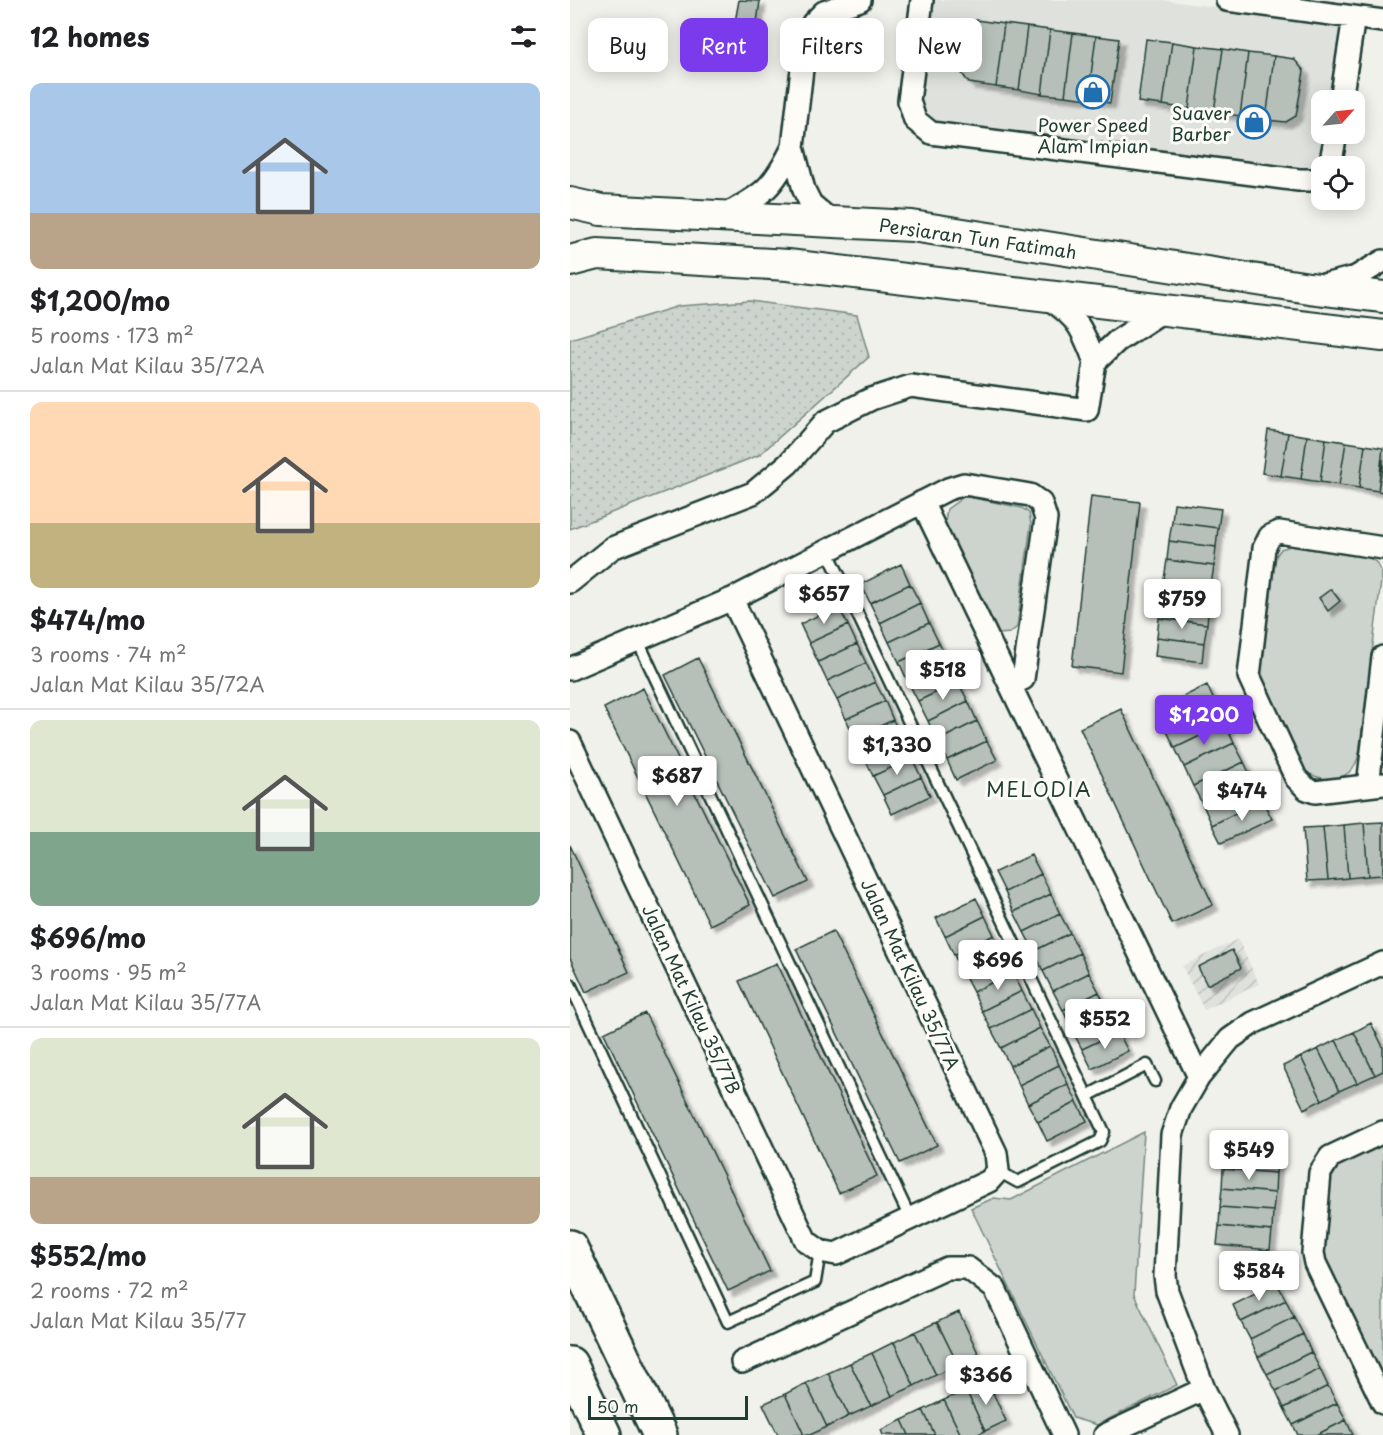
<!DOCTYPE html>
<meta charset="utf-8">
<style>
body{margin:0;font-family:"Playpen Sans",sans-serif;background:#f2f2f2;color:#202124;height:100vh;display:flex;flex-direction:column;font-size:22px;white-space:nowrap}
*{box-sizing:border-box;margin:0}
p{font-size:20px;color:#757577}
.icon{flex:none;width:33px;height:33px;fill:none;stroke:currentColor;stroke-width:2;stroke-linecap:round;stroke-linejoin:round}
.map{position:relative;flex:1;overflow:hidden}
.drawer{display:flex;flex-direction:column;background:#fff;width:570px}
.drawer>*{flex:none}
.banner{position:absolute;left:18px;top:18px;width:570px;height:54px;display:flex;gap:12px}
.needle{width:39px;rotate:63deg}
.tools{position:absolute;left:741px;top:90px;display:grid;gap:12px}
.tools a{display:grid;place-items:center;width:54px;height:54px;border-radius:12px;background:#fff;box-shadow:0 3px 15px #0003;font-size:30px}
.scale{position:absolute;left:18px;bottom:15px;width:160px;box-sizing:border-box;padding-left:6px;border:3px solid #1f3d34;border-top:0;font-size:16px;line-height:21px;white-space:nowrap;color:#1f3d34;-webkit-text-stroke:4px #fdfcf7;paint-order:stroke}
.price{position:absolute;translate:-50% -51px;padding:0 14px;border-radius:6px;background:#fff;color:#222;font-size:20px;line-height:39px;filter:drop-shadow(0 2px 3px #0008)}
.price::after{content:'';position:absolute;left:50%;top:36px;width:18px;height:14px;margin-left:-9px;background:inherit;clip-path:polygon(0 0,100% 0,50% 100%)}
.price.selected{background:#7c3aed;color:#fff}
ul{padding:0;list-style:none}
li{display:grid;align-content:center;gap:12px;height:318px;padding:0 30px}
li+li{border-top:2px solid #e0e0e0}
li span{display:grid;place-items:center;height:186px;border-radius:12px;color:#555}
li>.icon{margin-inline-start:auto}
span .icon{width:108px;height:108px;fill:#fffc;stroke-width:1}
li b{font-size:26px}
h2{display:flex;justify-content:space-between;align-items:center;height:72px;padding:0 30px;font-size:26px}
.tag{padding:0 21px;border-radius:12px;background:#fff;box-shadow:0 3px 15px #0003;font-size:21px;line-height:54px}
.tag.selected{background:#7c3aed;color:#fff}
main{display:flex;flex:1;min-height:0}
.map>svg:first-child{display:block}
.built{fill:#dfe2dc}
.industrial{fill:url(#industrial-furrows)}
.grass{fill:url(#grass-dots);stroke:#768880;stroke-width:1.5}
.park{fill:#cdd3cd;stroke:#768880;stroke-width:1.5}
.building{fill:#b6bfb8;stroke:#1f3d34;stroke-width:1.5;filter:url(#shadow)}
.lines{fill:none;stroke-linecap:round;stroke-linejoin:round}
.lane-casing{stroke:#1f3d34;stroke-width:15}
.street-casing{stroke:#1f3d34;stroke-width:26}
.secondary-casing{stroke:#1f3d34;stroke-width:34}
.primary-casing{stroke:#1f3d34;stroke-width:38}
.lane{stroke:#fdfcf7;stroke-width:10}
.street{stroke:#fdfcf7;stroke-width:21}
.secondary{stroke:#fdfcf7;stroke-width:30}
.primary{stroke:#fdfcf7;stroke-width:33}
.labels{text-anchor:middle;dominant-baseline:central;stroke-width:6;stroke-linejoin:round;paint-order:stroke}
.poi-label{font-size:18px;fill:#1f3d34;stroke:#fdfcf7;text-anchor:end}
.street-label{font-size:18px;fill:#1f3d34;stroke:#fdfcf7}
.neighbourhood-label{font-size:20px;letter-spacing:1.5px;fill:#1f3d34;stroke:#fdfcf7}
</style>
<main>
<section class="drawer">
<h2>12 homes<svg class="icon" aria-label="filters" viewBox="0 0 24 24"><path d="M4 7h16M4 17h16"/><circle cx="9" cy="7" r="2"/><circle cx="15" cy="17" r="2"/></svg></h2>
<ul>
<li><span style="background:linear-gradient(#a9c7e8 70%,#b9a48a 0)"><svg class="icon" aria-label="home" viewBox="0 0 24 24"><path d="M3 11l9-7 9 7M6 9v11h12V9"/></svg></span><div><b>$1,200/mo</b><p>5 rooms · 173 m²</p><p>Jalan Mat Kilau 35/72A</p></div></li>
<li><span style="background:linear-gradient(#ffd9b3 65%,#c2b280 0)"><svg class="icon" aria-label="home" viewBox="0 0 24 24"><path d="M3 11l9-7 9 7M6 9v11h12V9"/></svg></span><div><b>$474/mo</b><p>3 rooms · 74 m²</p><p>Jalan Mat Kilau 35/72A</p></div></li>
<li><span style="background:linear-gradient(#dfe7d0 60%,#7fa58c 0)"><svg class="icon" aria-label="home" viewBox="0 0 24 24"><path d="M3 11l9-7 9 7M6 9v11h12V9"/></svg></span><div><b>$696/mo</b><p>3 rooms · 95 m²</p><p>Jalan Mat Kilau 35/77A</p></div></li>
<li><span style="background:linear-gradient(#dfe7d0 75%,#b9a48a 0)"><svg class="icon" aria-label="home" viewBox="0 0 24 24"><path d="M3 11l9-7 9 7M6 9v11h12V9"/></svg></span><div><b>$552/mo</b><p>2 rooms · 72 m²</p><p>Jalan Mat Kilau 35/77</p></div></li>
</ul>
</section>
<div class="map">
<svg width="813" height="1435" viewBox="0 0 813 1435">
<defs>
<pattern id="industrial-furrows" width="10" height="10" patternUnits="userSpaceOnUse" patternTransform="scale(1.5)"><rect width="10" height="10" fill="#dfe2dc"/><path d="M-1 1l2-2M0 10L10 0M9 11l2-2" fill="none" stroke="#bfc3bd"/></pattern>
<pattern id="grass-dots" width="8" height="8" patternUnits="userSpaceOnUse" patternTransform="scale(1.5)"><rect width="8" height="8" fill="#cdd3cd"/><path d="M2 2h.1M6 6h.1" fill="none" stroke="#b0b6b1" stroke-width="1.8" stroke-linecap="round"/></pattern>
<filter id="shadow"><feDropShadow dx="5.5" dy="5.5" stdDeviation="1.5" flood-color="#0004"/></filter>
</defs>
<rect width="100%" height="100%" fill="#f0f1eb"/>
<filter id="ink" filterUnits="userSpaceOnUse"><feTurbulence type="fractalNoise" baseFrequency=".0167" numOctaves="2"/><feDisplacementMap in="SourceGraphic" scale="12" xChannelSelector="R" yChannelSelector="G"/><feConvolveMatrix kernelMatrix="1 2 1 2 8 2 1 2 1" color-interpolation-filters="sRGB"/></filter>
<g filter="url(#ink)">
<!-- built -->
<path class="built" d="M 360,0 L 592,0 L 774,24 L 763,100 L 752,100 L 752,134 L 758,134 L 753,164 L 745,172 L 366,125 L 352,116 L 347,98 Z"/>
<!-- industrial -->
<path class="industrial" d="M 668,939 L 689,984 L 634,1010 L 612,966 Z"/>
<!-- grass -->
<path class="grass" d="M 180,301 L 287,315 L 299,357 L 189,455 L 0,529 L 0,339 L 109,306 Z"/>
<!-- park -->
<path class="park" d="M 395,496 L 452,508 L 459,513 L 461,524 L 447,627 L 440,633 L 429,634 L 375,522 L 377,509 Z
M 720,546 L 799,558 L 806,562 L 812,574 L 789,754 C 783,780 759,785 736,772 L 689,674 L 706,556 L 711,549 Z
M 574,1132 L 564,1294 L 607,1385 L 527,1425 L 503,1418 L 401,1208 L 424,1198 L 441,1200 Z
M 813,1140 L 813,1383 L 753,1261 L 759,1176 L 767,1163 Z"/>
<!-- building -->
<path class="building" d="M 169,0 L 190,1 L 185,37 L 163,33 Z
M 406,20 L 434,24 L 426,87 L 399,83 L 388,68 L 393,31 Z
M 434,24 L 457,27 L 449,90 L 426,87 Z
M 457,27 L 480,30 L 472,94 L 449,90 Z
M 480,30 L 503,33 L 495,96 L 472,94 Z
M 503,33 L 526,36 L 518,99 L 495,96 Z
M 526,36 L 549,39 L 540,103 L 518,99 Z
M 576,39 L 602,42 L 593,105 L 568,102 Z
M 602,42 L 627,46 L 619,109 L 593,105 Z
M 627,46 L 653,49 L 644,112 L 619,109 Z
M 653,49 L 678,53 L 670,116 L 644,112 Z
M 678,53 L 704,56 L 696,120 L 670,116 Z
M 704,56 L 724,59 L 734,71 L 726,116 L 716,122 L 696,120 Z
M 698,430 L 718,433 L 711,476 L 692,473 Z
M 718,433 L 737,436 L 731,479 L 711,476 Z
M 737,436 L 756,439 L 750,482 L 731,479 Z
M 756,439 L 776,442 L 769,485 L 750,482 Z
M 776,442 L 795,445 L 789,488 L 769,485 Z
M 795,445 L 813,448 L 808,491 L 789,488 Z
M 813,459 L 813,492 L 808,491 Z
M 521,496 L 570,502 L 551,672 L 502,666 Z
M 604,503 L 651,509 L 648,528 L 602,522 Z
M 602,522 L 648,528 L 646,547 L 599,541 Z
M 599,541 L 646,547 L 644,566 L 597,560 Z
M 597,560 L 644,566 L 641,585 L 594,579 Z
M 331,564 L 340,584 L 300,603 L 291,584 Z
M 594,579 L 641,585 L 639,605 L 592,598 Z
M 340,584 L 350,603 L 310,623 L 300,603 Z
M 761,589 L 770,601 L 758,611 L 749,598 Z
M 592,598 L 639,605 L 637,624 L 589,618 Z
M 350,603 L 359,623 L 319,642 L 310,623 Z
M 268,606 L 278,625 L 239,643 L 230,624 Z
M 589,618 L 637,624 L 634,643 L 587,637 Z
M 359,623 L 369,643 L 329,662 L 319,642 Z
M 278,625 L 287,644 L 248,662 L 239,643 Z
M 587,637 L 634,643 L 632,662 L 585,656 Z
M 369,643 L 379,662 L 338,682 L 329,662 Z
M 287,644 L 296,663 L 257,681 L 248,662 Z
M 128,658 L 238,882 L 205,898 L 95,675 Z
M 379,662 L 388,682 L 348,701 L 338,682 Z
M 296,663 L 305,682 L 267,700 L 257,681 Z
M 305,682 L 315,701 L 276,719 L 267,700 Z
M 388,682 L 398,701 L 358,721 L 348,701 Z
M 637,685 L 646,705 L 596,729 L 586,710 Z
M 73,688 L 180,905 L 140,925 L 34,708 Z
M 315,701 L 323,720 L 285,738 L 276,719 Z
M 398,701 L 407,721 L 367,741 L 358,721 Z
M 646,705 L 655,724 L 605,748 L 596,729 Z
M 551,709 L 643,905 L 602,924 L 510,728 Z
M 323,720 L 333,739 L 294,757 L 285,738 Z
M 407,721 L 417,741 L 377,760 L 367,741 Z
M 655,724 L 664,743 L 614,767 L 605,748 Z
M 333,739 L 342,758 L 303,776 L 294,757 Z
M 417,741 L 427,760 L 386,780 L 377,760 Z
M 664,743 L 674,762 L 623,786 L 614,767 Z
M 342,758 L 351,777 L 313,795 L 303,776 Z
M 674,762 L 683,781 L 633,805 L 623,786 Z
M 351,777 L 360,796 L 322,814 L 313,795 Z
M 683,781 L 692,800 L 642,825 L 633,805 Z
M 692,800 L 702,819 L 651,843 L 642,825 Z
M 813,822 L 813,875 L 798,876 L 794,823 Z
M 794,823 L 798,876 L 778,878 L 774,825 Z
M 774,825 L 778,878 L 758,880 L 753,827 Z
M 753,827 L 758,880 L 737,881 L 733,828 Z
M 0,845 L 59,972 L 16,992 L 0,958 Z
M 461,855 L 471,874 L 435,892 L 425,872 Z
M 471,874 L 481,894 L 444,912 L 435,892 Z
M 481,894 L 490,914 L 454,932 L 444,912 Z
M 406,898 L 415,916 L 375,936 L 366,918 Z
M 490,914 L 500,933 L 464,951 L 454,932 Z
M 415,916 L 424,935 L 384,955 L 375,936 Z
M 263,931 L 367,1145 L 330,1163 L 226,949 Z
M 500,933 L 510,953 L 473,971 L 464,951 Z
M 424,935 L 433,953 L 393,973 L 384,955 Z
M 662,950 L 671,968 L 637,985 L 628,967 Z
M 433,953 L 443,972 L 403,992 L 393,973 Z
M 510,953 L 519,973 L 483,991 L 473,971 Z
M 207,963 L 307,1176 L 269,1193 L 169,981 Z
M 443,972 L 452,991 L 412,1011 L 403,992 Z
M 519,973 L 529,992 L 493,1010 L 483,991 Z
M 452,991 L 461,1009 L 421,1029 L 412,1011 Z
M 529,992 L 539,1012 L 502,1030 L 493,1010 Z
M 461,1009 L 470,1028 L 431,1048 L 421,1029 Z
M 539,1012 L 548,1032 L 512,1049 L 502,1030 Z
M 75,1013 L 200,1271 L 158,1291 L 34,1033 Z
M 801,1023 L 813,1047 L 813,1071 L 805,1075 L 784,1032 Z
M 470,1028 L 480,1046 L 440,1066 L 431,1048 Z
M 548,1032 L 558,1051 L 522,1069 L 512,1049 Z
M 784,1032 L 805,1075 L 787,1083 L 766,1040 Z
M 766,1040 L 787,1083 L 769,1091 L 748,1049 Z
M 480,1046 L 489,1065 L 449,1085 L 440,1066 Z
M 748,1049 L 769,1091 L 752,1100 L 731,1057 Z
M 731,1057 L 752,1100 L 734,1109 L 713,1066 Z
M 489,1065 L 498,1084 L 458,1104 L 449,1085 Z
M 498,1084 L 507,1102 L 468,1122 L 458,1104 Z
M 507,1102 L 517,1121 L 477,1141 L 468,1122 Z
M 655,1150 L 708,1154 L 706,1173 L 653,1169 Z
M 653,1169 L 706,1173 L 705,1193 L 652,1188 Z
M 652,1188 L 705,1193 L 703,1211 L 650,1207 Z
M 650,1207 L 703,1211 L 702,1231 L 649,1226 Z
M 649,1226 L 702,1231 L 700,1250 L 647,1245 Z
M 707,1283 L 716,1300 L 671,1322 L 663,1305 Z
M 716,1300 L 724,1317 L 680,1339 L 671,1322 Z
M 389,1312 L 409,1355 L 388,1365 L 367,1322 Z
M 724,1317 L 733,1334 L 688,1357 L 680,1339 Z
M 367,1322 L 388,1365 L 366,1375 L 345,1332 Z
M 345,1332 L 366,1375 L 344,1386 L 324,1342 Z
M 733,1334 L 741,1352 L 697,1374 L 688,1357 Z
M 324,1342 L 344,1386 L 322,1396 L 302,1353 Z
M 741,1352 L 750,1369 L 706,1391 L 697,1374 Z
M 302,1353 L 322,1396 L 301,1406 L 280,1363 Z
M 280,1363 L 301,1406 L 279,1416 L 258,1373 Z
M 750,1369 L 758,1386 L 714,1408 L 706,1391 Z
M 258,1373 L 279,1416 L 257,1427 L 236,1383 Z
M 417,1380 L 436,1421 L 415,1431 L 396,1390 Z
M 236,1383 L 257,1427 L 240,1435 L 234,1435 L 215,1394 Z
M 758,1386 L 767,1403 L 723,1425 L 714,1408 Z
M 396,1390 L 415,1431 L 406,1435 L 391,1435 L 374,1400 Z
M 215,1394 L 234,1435 L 208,1435 L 193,1404 Z
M 374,1400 L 391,1435 L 365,1435 L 353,1410 Z
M 767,1403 L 776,1420 L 746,1435 L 728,1435 L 723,1425 Z
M 353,1410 L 365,1435 L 339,1435 L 332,1420 Z
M 332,1420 L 339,1435 L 313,1435 L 311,1430 Z
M 776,1420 L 783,1435 L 746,1435 Z"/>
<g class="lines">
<defs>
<path id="lane" d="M 257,550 L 534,1132 L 530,1141 L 448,1182 L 428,1171
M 67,639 L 340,1218
M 0,984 L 158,1322 L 245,1282 L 250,1251
M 517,1096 L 577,1065 L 585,1081"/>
<path id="street" d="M 352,0 L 339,101 L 345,120 L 361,133 L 729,180 L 749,180 L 752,176
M 657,0 L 813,21
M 771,100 L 784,17
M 760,166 L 766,134
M 155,215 C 194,194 203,188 223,147
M 261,221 L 241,204 L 234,190 L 223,147 L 235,43 L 243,23 L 254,12 L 290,0
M 754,285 L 786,277 L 813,261
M 479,299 C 508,317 513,331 525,362 L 547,341 L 596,309
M 352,502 L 629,1077
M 813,548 L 709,532 L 700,536 L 694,548 L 679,676 L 726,778 L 737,789 L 745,792 L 813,784
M 0,582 L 42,548 L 183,493 L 218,464 L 255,422 L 301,399 L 341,386 L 517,410 L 525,362
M 0,669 L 162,599 L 378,489 L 394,484 L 460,495 L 471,503 L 476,519 L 453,679 L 440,685
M 0,742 L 236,1241 L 250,1251 L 266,1254 L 419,1181 L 428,1171 L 426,1153 L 162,599
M 798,786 L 813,657
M 813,1132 L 760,1157 L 750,1173 L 743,1253 L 745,1263 L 813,1403
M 172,1362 L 377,1268 L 398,1268 L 425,1289 L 494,1435
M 535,1435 L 634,1389
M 657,1435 L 634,1389 L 597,1291 L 595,1276 L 602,1135 L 611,1108 L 629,1077 L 660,1039 L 683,1023 L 813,963"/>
<path id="secondary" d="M 0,203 L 31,210 L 342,226 L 739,288 L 813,297
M 0,261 L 27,254 L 218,265 L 813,336"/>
<path id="primary" d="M 0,1247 L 90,1435
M 0,1364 L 34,1435"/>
</defs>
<!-- lane casing -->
<use href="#lane" class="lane-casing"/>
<!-- street casing -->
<use href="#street" class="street-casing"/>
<!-- secondary casing -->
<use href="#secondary" class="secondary-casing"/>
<!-- primary casing -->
<use href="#primary" class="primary-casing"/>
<!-- lane -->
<use href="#lane" class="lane"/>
<!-- street -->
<use href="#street" class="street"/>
<!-- secondary -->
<use href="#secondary" class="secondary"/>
<!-- primary -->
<use href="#primary" class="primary"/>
</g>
</g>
<!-- icons -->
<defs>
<symbol id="shop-ring" viewBox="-11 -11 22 22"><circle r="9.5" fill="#fdfcf7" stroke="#1f6fb2" stroke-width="1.5"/><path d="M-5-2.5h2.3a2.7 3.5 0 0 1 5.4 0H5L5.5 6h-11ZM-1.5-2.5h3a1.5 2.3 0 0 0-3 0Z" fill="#1f6fb2"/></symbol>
</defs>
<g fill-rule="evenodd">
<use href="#shop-ring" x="504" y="73" width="38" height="38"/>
<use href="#shop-ring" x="665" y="103" width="38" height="38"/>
</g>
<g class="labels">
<!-- poi labels -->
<g class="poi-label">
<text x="661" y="112">Suaver<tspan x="661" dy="21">Barber</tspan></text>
<text x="523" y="124" text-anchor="middle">Power Speed<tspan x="523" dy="21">Alam Impian</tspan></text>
</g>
<!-- street labels -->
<g class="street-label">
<text transform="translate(408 238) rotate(8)">Persiaran Tun Fatimah</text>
<text transform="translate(341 974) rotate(65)">Jalan Mat Kilau 35/77A</text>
<text transform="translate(122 999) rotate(65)">Jalan Mat Kilau 35/77B</text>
</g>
<!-- neighbourhood labels -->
<g class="neighbourhood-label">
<text x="469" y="789">MELODIA</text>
</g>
</g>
</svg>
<div class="tools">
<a><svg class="needle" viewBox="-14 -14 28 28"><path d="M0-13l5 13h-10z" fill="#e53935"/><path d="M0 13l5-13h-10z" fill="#757577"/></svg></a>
<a><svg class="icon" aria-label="locate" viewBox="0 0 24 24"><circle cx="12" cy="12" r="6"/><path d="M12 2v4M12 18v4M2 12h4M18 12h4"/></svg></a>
</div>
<div class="scale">50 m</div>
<b class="price" style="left:254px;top:625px">$657</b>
<b class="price" style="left:612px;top:630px">$759</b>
<b class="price" style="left:373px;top:701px">$518</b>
<b class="price selected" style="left:634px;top:746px">$1,200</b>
<b class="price" style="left:327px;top:776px">$1,330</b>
<b class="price" style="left:107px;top:807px">$687</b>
<b class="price" style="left:672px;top:822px">$474</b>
<b class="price" style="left:428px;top:991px">$696</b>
<b class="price" style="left:535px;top:1050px">$552</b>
<b class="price" style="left:679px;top:1181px">$549</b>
<b class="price" style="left:689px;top:1302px">$584</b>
<b class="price" style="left:416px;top:1406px">$366</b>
<div class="banner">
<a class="tag">Buy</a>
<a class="tag selected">Rent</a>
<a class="tag">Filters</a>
<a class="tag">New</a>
</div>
</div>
</main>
